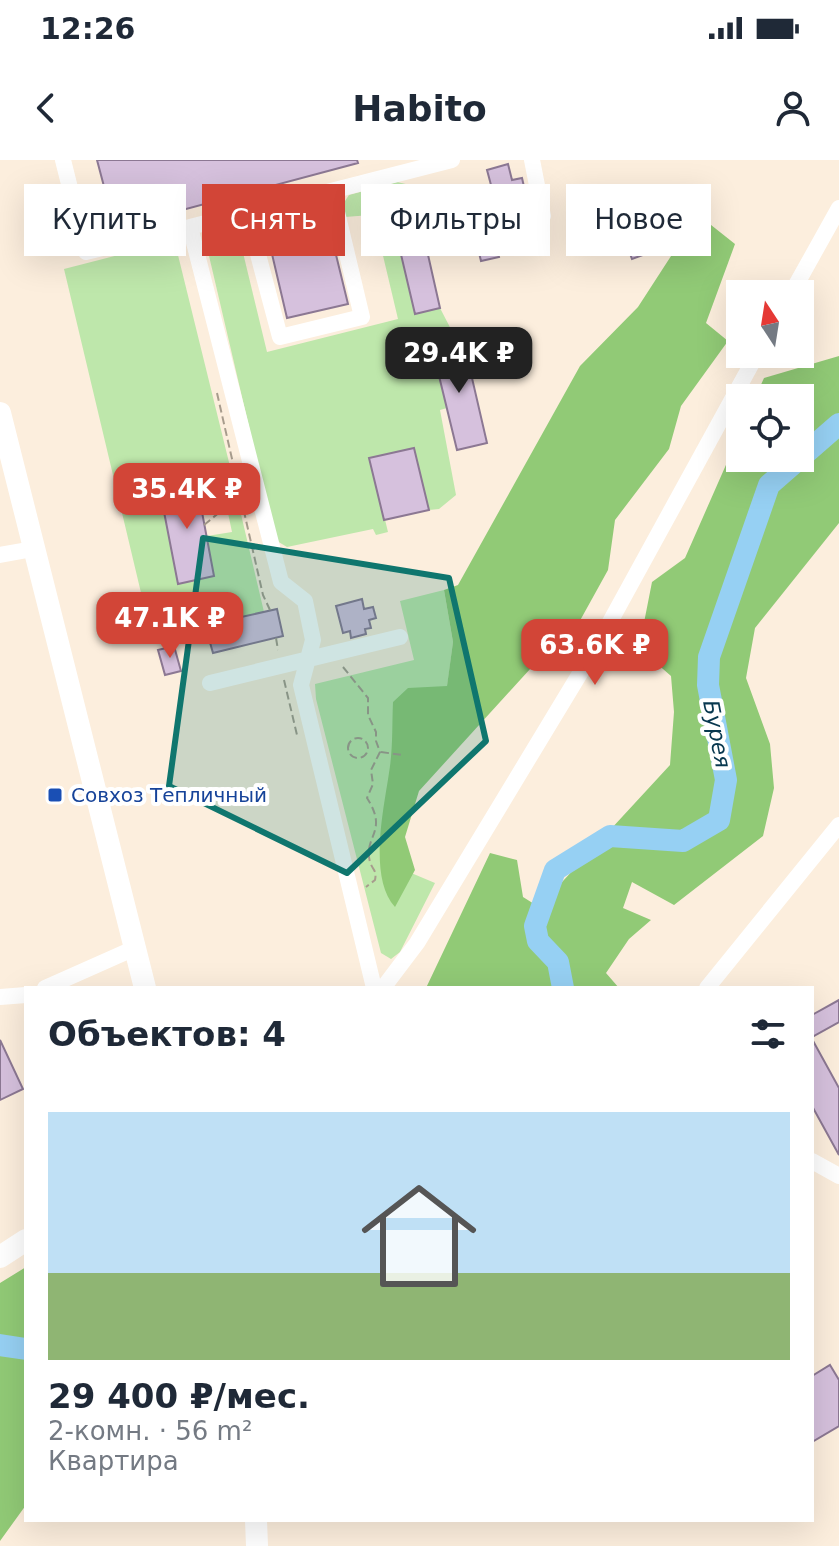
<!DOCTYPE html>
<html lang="ru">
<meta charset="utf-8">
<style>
body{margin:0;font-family:"DejaVu Sans",sans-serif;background:#f6f6f7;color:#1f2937;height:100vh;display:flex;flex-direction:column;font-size:30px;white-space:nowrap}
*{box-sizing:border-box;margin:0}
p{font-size:26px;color:#747a83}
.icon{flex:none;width:44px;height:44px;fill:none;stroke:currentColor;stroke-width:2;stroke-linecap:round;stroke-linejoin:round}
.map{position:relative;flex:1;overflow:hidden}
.sheet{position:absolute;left:24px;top:826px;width:790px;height:536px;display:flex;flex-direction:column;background:#fff;border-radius:0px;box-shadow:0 8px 32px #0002}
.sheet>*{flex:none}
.guide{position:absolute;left:24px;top:24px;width:792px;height:72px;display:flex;gap:16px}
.needle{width:52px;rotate:348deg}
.controls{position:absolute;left:726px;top:120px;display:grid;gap:16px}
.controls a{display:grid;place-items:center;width:88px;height:88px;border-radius:0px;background:#fff;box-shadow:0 8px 32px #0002;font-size:40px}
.price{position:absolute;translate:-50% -68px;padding:0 18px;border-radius:16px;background:#d24537;color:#fff;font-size:26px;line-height:52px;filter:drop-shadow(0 2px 4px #0008)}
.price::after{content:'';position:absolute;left:50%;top:48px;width:24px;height:18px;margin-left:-12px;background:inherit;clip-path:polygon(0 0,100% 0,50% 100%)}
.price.current{background:#222;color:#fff}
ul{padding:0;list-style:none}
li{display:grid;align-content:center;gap:16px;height:424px;padding:0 24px}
li span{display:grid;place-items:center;height:248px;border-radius:0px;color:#555}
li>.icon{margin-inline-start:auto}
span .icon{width:144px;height:144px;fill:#fffc;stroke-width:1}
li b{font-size:34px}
h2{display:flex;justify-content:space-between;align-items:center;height:96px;padding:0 24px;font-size:34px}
.pill{padding:0 28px;border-radius:0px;background:#fff;box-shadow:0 8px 32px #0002;font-size:28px;line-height:72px}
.pill.current{background:#d24537;color:#fff}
.status{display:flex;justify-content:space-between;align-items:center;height:56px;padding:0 40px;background:#fff;direction:ltr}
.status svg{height:22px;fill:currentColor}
header{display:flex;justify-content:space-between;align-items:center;height:104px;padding:0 24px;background:#fff;font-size:36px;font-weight:700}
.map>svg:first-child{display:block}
.green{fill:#bee7ab}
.forest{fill:#91ca76}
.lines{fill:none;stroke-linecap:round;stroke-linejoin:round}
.river{stroke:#96d0f3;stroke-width:22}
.building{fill:#d6c1dd;stroke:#8c7893;stroke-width:2}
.path{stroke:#a79c8d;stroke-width:2;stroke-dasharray:8 4;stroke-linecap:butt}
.minor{stroke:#fff;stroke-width:16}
.major{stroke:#fff;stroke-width:22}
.marked{fill:#0f766e;fill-opacity:0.2;stroke:#0f766e;stroke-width:6;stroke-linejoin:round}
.transit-dot{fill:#1a4fb4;stroke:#fff;stroke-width:3}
.labels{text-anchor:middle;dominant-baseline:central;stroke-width:8;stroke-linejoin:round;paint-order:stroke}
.transit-label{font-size:20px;fill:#164399;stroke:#fff;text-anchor:start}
.water-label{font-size:22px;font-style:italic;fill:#08384f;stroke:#fff}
</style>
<div class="status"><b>12:26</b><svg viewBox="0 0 49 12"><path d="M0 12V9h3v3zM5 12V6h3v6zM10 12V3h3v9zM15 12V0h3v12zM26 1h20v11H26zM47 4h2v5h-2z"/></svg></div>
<header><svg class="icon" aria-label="back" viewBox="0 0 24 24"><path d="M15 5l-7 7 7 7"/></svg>Habito<svg class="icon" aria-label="person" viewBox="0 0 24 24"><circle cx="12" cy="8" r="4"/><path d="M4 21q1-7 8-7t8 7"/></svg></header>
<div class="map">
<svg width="839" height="1386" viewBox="0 0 839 1386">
<rect width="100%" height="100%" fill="#fceedd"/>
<!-- green -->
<path class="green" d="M 397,22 L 410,25 L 417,46 L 391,52 L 415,154 L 440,148 L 455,177 L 432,183 L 447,248 L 440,250 L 456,335 L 439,349 L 429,350 L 414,288 L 370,298 L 388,372 L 376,375 L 373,369 L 287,387 L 277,381 L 272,365 L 206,83 L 208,74 L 220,67 L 231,66 L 238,72 L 267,192 L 398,159 L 375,62 L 371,55 L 345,57 L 343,44 L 349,35 Z
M 313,43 L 323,47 L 332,61 L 261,78 L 258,62 L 264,56 Z
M 169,82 L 177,91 L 239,343 L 201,350 L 196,320 L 160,326 L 214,416 L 207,376 L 232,372 L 228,353 L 240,350 L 264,452 L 152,479 L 64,109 Z
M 444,430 L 453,482 L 447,527 L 416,530 L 397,707 L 435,723 L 400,792 L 391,799 L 381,793 L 316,539 L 315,524 L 414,500 L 400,441 Z"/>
<!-- forest -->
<path class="forest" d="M 706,61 L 735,84 L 706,163 L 728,181 L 681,246 L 669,289 L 615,360 L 608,410 L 577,466 L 531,508 L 419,631 L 405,677 L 415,710 L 395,747 C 367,716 385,644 390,606 C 393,585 392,563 393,542 L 408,528 L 447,526 L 453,482 L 444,430 L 458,425 L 580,206 L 638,147 L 684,76 Z
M 839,196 L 839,363 L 755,468 L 746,518 L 770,584 L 774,628 L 763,676 L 674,745 L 632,722 L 623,748 L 651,760 L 629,779 L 606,813 L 619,828 L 426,828 L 490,693 L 517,700 L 523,737 L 539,747 L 670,605 L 674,552 L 671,516 L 639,488 L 652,422 L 685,398 L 740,273 L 740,298 L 800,298 L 800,238 L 755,238 L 764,218 Z
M 26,1107 L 26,1345 L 0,1381 L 0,1123 Z"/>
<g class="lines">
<!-- river -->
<path class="river" d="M 563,828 L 558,802 L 538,781 L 535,766 L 555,710 L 610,676 L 683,681 L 719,660 L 726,620 L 708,525 L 709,497 L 769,325 L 839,264
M 0,1185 L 26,1189"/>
</g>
<!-- building -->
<path class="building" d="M 97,0 L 357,0 L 358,3 L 115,68 Z
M 508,4 L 512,20 L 522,18 L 528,44 L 489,53 L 499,97 L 481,101 L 473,68 L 455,72 L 447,35 L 491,25 L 487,10 Z
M 632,39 L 651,92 L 632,99 L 612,46 Z
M 417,46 L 440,148 L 415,154 L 391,52 Z
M 328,62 L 348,144 L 287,158 L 268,77 Z
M 455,178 L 462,206 L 469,205 L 487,283 L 457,290 L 431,183 Z
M 414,288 L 429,350 L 384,360 L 369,298 Z
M 196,320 L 214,416 L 178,424 L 159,326 Z
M 362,439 L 364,449 L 373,447 L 376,458 L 369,460 L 371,468 L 365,469 L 366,474 L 351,478 L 350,471 L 343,473 L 336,446 Z
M 277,449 L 283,476 L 213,493 L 205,465 Z
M 174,486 L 181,511 L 165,515 L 158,490 Z
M 839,840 L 839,862 L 812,877 L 812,855 Z
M 812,879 L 839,928 L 839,995 L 812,946 Z
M 0,880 L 23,929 L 0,940 Z
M 830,1205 L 839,1220 L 839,1266 L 812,1282 L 812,1216 Z"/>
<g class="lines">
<!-- path -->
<path class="path" d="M 217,233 L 263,435 L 270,450
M 204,365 L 221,351 L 247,344
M 276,478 L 278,490
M 343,507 L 368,538 L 368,555 L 376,572 L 376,581 L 380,592 L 371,610 L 373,624 L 367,638 C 389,672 363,676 370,702 C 373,711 377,710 375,720 L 366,727
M 284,520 L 297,575
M348 588a10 10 0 1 1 20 0a10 10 0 1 1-20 0Z
M 381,592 L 402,595"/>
<!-- minor -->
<path class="minor" d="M 63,0 L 86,92 L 190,67 L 281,422 L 305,441 L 313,480 L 301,525 L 374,828
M 532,0 L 543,56
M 247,53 L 280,177 L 362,157 L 332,31
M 190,67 L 452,0
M 791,134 L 839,48
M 0,395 L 33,389
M 210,523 L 400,477
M 45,828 L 135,788
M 383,828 L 417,783 L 599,482 L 757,194
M 707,828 L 839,665
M 0,837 L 26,835
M 812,1001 L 839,1016"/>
<!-- major -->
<path class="major" d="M 0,253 L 145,828
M 0,1097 L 26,1080
M 256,1360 L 257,1386"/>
</g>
<!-- marked area -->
<path class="marked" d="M 203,378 L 449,418 L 486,581 L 347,713 L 169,626 Z"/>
<!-- markers -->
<rect class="transit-dot" x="47" y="627" width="16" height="16" rx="4"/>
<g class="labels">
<!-- transit labels -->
<g class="transit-label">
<text x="71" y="635">Совхоз Тепличный</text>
</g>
<!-- water labels -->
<g class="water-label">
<text transform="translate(717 574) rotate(79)">Бурея</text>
</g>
</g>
</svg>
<div class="controls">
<a><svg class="needle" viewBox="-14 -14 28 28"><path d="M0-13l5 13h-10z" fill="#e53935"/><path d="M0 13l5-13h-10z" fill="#747a83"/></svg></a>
<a><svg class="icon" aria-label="locate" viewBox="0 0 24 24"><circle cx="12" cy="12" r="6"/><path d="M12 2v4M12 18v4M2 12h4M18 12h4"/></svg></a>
</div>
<b class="price current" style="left:459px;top:235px">29.4K ₽</b>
<b class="price" style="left:187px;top:371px">35.4K ₽</b>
<b class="price" style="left:170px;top:500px">47.1K ₽</b>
<b class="price" style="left:595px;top:527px">63.6K ₽</b>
<div class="guide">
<a class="pill">Купить</a>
<a class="pill current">Снять</a>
<a class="pill">Фильтры</a>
<a class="pill">Новое</a>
</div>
<section class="sheet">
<h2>Объектов: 4<svg class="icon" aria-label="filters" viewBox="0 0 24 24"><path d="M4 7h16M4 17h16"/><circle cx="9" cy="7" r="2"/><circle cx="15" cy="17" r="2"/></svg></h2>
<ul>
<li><span style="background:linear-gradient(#bfe0f5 65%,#8fb573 0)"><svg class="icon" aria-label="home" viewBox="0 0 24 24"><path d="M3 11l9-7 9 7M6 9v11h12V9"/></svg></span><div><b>29 400 ₽/мес.</b><p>2-комн. · 56 m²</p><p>Квартира</p></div></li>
</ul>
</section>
</div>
